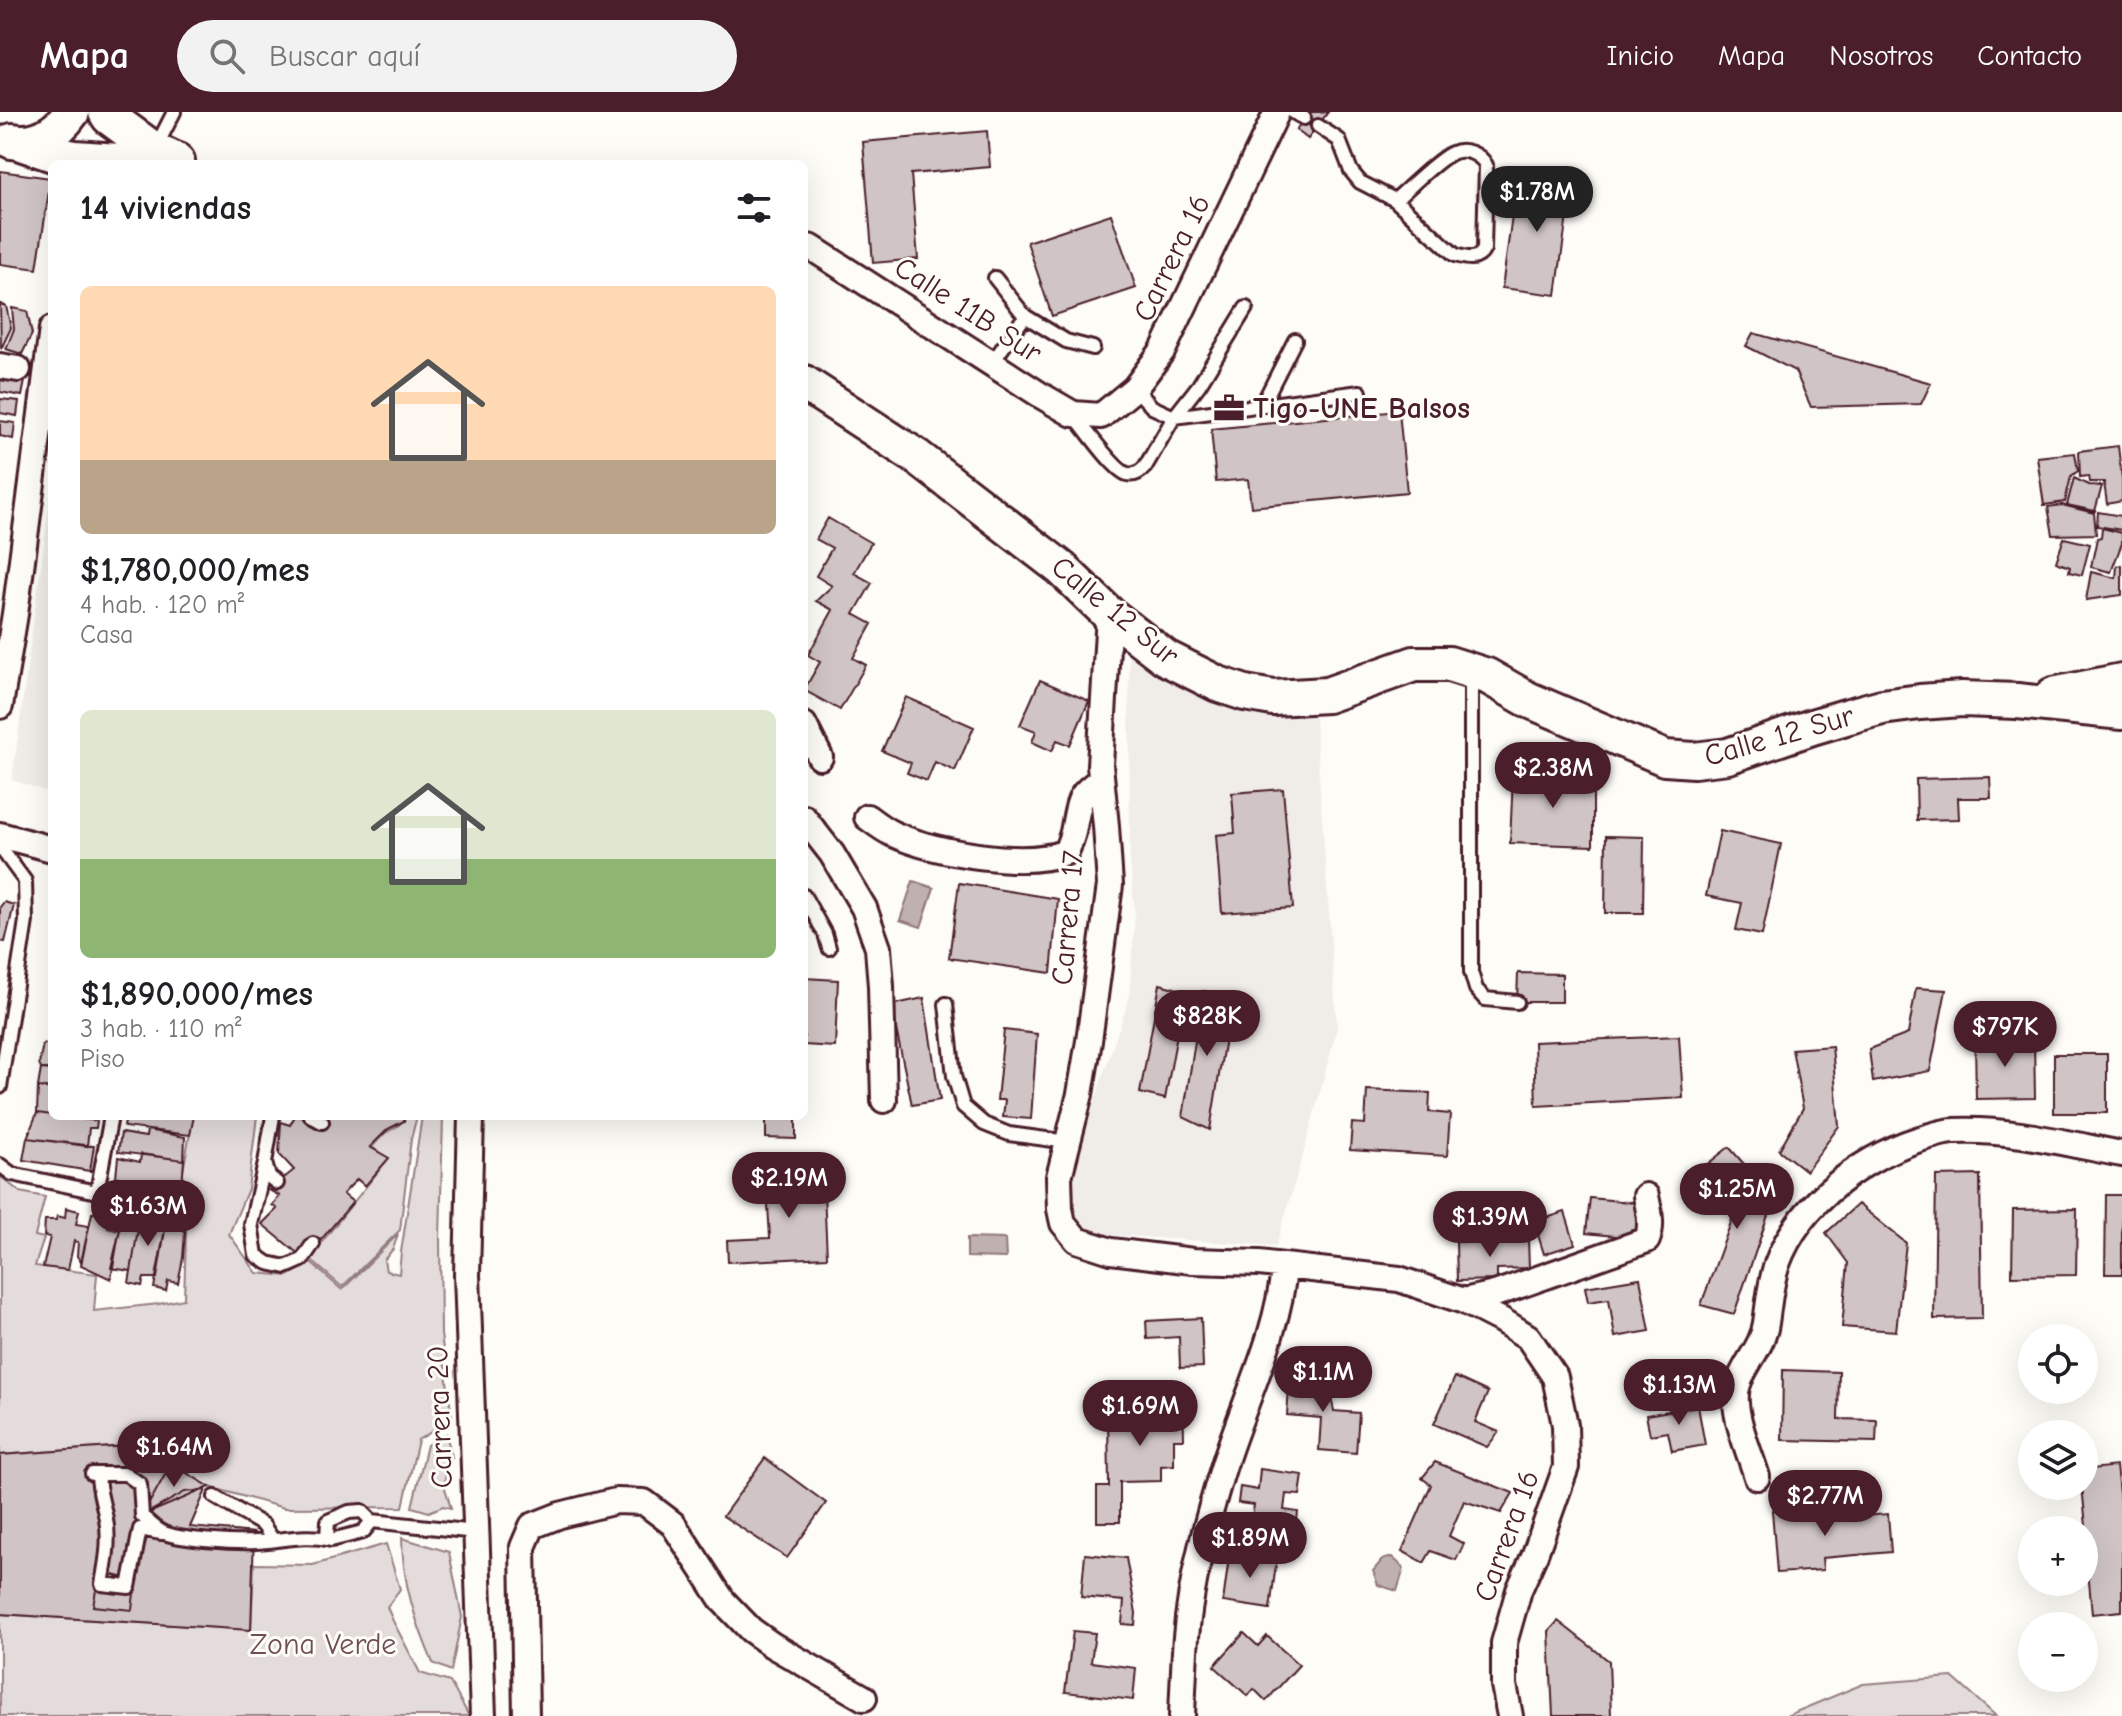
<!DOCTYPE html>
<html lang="es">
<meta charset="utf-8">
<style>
body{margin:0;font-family:"Comic Neue",sans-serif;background:#f2f2f2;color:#202124;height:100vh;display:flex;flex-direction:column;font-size:30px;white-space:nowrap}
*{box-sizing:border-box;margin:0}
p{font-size:26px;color:#757577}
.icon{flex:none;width:44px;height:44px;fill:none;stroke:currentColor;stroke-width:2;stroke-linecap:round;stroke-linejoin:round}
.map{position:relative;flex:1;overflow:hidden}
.side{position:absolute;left:48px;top:48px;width:760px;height:960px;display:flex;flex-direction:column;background:#fff;border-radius:12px;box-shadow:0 8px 32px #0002}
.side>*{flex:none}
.tools{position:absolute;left:2018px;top:1212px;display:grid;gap:16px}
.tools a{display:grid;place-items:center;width:80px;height:80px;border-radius:50%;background:#fff;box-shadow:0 8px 32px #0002;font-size:40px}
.price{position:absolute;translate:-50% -68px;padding:0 18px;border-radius:28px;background:#4a1f2b;color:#fff;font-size:26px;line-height:52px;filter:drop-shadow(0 2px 4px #0008)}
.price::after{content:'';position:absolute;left:50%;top:48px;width:24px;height:18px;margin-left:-12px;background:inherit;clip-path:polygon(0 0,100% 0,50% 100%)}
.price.current{background:#222;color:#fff}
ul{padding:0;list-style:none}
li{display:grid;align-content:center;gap:16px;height:424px;padding:0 32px}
li span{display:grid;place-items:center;height:248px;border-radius:12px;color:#555}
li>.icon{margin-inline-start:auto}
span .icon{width:144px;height:144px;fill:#fffc;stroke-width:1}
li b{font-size:34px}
h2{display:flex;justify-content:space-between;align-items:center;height:96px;padding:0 32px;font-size:34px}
header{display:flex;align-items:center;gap:48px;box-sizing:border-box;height:112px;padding:0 40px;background:#4a1f2b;color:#fff}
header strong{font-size:38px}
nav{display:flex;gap:44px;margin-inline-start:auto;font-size:28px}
.search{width:560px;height:72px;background:#f2f2f2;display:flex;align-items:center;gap:20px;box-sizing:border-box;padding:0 28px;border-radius:44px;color:#757577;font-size:30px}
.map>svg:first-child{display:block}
.built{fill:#f0ece8}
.green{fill:#e3dcda;stroke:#967e82;stroke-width:2}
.water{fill:#c0b1b1;stroke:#91777b;stroke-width:2}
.building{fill:#d0c5c4;stroke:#4a1f2b;stroke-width:2}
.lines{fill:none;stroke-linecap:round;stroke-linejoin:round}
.service-casing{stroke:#4a1f2b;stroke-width:18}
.minor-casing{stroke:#4a1f2b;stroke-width:30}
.secondary-casing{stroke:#4a1f2b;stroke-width:40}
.service{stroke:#fdfcf7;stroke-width:12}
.minor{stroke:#fdfcf7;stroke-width:24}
.secondary{stroke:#fdfcf7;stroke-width:34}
.labels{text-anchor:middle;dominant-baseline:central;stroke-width:6;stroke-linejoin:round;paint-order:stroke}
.street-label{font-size:30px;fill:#4a1f2b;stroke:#fdfcf7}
.poi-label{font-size:30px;font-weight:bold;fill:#4a1f2b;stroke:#fdfcf7;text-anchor:start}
.park-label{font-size:30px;fill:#704e57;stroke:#fdfcf7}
</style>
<header>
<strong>Mapa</strong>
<div class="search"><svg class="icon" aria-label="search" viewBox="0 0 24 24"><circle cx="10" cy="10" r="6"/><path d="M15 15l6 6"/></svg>Buscar aquí</div>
<nav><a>Inicio</a><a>Mapa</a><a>Nosotros</a><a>Contacto</a></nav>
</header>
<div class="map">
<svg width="2122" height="1604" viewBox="0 0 2122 1604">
<rect width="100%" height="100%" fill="#fdfcf7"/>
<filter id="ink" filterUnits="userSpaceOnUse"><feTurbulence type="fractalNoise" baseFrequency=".0125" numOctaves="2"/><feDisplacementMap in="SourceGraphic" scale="16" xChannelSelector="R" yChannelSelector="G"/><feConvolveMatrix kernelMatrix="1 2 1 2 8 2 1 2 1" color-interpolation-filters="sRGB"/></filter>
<g filter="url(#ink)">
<!-- built -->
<path class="built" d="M 52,373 L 52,681 L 12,668 Z
M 1129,536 L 1314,594 L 1337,916 L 1304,1039 L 1276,1134 L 1085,1121 L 1066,1094 L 1073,1052 L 1129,887 L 1135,803 L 1130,749 Z"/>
<!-- green -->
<path class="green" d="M 193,1004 L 257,1004 L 248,1077 L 229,1122 L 257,1161 L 288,1164 L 311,1151 L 342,1178 L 398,1122 L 393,1137 L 384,1148 L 386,1159 L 399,1162 L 401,1140 L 422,1004 L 443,1004 L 440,1127 L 441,1222 L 452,1307 L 418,1328 L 403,1395 L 284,1396 L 210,1375 L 141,1333 L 0,1343 L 0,1064 L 20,1080 L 45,1085 L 35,1124 L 44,1126 L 35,1154 L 97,1162 L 94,1199 L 159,1192 L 184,1187 L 187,1093 L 179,1082 Z
M 407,1004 L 417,1004 L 411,1027 L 400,1118 L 342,1175 L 311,1148 L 318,1135 L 388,1047 L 372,1035 L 385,1021 L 398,1014 Z
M 446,1322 L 452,1345 L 446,1346 L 445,1376 L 451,1396 L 443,1394 L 429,1400 L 412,1395 L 427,1333 Z
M 402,1426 L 449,1440 L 462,1505 L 451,1559 L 433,1551 C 416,1511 402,1470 402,1426 Z
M 386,1432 L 400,1477 L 387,1495 L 393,1509 L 420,1561 L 450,1570 L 469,1604 L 0,1604 L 0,1502 L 251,1518 L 254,1452 L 313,1453 Z
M 1952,1565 L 1996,1604 L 1786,1604 L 1863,1572 Z"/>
<!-- water -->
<path class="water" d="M 913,769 L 934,776 L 921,815 L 900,808 Z
M 967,1126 L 1005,1127 L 1006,1146 L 967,1145 Z
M 1392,1445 L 1404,1456 L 1397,1479 L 1378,1473 L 1373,1459 L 1382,1448 Z"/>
<!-- building -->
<path class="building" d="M 1309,0 L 1328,0 L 1308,27 L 1296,18 Z
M 987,19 L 990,55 L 911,62 L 918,147 L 873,151 L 863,30 Z
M 0,59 L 51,66 L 37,157 L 0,152 Z
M 1518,60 L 1572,68 L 1556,183 L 1502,176 Z
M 1111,102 L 1136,176 L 1052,204 L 1027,130 Z
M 0,192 L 6,194 L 11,216 L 1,237 Z
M 12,196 L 27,199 L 32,222 L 22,242 L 6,237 L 14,217 Z
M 1753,221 L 1931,271 L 1921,292 L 1811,295 L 1795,259 L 1746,234 Z
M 0,265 L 25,269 L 22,284 L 0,280 Z
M 0,287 L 19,289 L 17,304 L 0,301 Z
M 1399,299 L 1407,380 L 1251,395 L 1248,367 L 1216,370 L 1211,317 Z
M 0,309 L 15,311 L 13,327 L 0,324 Z
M 2118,334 L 2122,367 L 2122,389 L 2107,392 L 2104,370 L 2089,370 L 2088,364 L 2080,365 L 2079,339 Z
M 2075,341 L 2078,359 L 2071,364 L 2065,390 L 2044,393 L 2037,345 Z
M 2074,366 L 2088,373 L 2102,374 L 2095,399 L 2067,393 Z
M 2062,393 L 2094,401 L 2096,422 L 2053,423 L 2048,395 Z
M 2098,400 L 2122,404 L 2122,418 L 2097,414 Z
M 828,406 L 871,431 L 854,461 L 872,471 L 854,502 L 872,512 L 853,546 L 866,553 L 840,598 L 804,578 L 820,550 L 808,543 L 833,498 L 816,489 L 832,474 L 816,464 L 832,436 L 816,427 Z
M 2102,416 L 2122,421 L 2122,431 L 2111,460 L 2091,455 L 2097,426 L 2101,425 Z
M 2064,426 L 2090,432 L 2082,463 L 2069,460 L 2070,455 L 2056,450 Z
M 2122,453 L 2122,483 L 2086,488 L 2091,460 L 2116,466 L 2117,454 Z
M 1040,568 L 1089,589 L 1070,633 L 1057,628 L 1052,639 L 1032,630 L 1036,619 L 1020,613 Z
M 906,585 L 974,615 L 955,659 L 935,650 L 927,669 L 907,661 L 911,651 L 882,639 Z
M 1513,664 L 1593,664 L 1593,734 L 1510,731 Z
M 1990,665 L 1991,686 L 1958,686 L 1959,707 L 1917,708 L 1916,667 Z
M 1283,677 L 1293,796 L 1222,801 L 1216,723 L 1235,721 L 1232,681 Z
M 1720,719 L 1781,732 L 1762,823 L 1736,818 L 1742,791 L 1706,784 Z
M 1606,724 L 1644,725 L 1643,801 L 1605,801 Z
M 959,771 L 1058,787 L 1051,861 L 949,846 Z
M 4,790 L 14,793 L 5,830 L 0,829 L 0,795 Z
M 1518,861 L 1562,862 L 1562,890 L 1517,890 Z
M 804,866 L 838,868 L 835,935 L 804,933 Z
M 1160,872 L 1185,879 L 1165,987 L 1140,981 Z
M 1916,876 L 1946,878 L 1930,959 L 1873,970 L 1869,937 L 1908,922 Z
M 1203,879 L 1232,883 L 1210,1018 L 1183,1005 Z
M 924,886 L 940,988 L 912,993 L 891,893 Z
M 1004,918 L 1037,922 L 1031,1007 L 1003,1005 L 1005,988 L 997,988 Z
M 1679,924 L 1683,986 L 1536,994 L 1534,930 Z
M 2034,927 L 2035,986 L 1976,987 L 1975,928 Z
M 43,932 L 52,932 L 52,957 L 41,957 L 39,952 Z
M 1832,934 L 1839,1014 L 1806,1059 L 1779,1038 L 1803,996 L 1792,937 Z
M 2054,942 L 2107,942 L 2107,1001 L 2054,1001 Z
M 41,957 L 52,958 L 52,977 L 38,975 Z
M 38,975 L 52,978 L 52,1003 L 37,1001 Z
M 1367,978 L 1430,981 L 1429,1000 L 1450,1002 L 1447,1044 L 1350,1038 L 1352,1011 L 1365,1012 Z
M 37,1001 L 97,1009 L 96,1016 L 89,1016 L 87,1034 L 27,1026 Z
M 126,1004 L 194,1004 L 190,1023 L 124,1015 Z
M 295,1004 L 405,1004 L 404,1009 L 388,1017 L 370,1035 L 389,1046 L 365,1074 L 357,1067 L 343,1082 L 353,1090 L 319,1130 L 307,1149 L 262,1112 L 277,1097 L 272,1093 L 280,1084 L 269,1078 L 294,1058 L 279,1042 L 281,1010 L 290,1013 Z
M 766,1004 L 796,1004 L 796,1027 L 766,1026 Z
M 147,1018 L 185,1025 L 184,1048 L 118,1040 L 121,1021 L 146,1025 Z
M 27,1026 L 94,1034 L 90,1059 L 23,1048 Z
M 1729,1035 L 1774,1086 L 1734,1202 L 1701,1193 L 1738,1091 L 1705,1054 Z
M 141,1042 L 184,1048 L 182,1074 L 116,1065 L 118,1045 L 140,1050 Z
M 823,1058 L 827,1145 L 728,1150 L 727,1128 L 770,1126 L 766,1061 Z
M 1980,1063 L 1982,1206 L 1934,1207 L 1936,1064 Z
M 2106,1083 L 2122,1083 L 2122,1162 L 2105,1162 Z
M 1590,1086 L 1639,1091 L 1635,1126 L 1586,1121 Z
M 1858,1092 L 1906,1131 L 1896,1219 L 1842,1215 L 1848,1151 L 1826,1121 Z
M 66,1096 L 79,1099 L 76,1112 L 89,1114 L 81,1150 L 77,1144 L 78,1130 L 74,1129 L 68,1158 L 43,1155 L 50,1125 L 44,1124 L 45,1108 L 56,1108 L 57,1104 L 65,1106 Z
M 125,1096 L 141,1099 L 131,1159 L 111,1156 Z
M 2077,1097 L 2076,1163 L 2012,1164 L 2013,1098 Z
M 141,1099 L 167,1106 L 157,1166 L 144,1166 L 142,1174 L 129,1171 Z
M 111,1100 L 108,1116 L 116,1118 L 117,1115 L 120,1116 L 111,1167 L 81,1153 L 92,1101 Z
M 1565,1100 L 1575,1132 L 1544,1142 L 1534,1110 Z
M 166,1111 L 178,1114 L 185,1119 L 183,1146 L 178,1171 L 168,1169 L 166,1179 L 154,1176 Z
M 1528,1128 L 1529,1156 L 1497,1157 L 1497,1168 L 1457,1169 L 1456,1130 Z
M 1640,1166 L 1650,1219 L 1615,1225 L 1609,1187 L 1588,1190 L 1585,1175 Z
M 1201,1206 L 1203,1255 L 1180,1256 L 1179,1225 L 1147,1227 L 1146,1209 Z
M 1783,1258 L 1839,1260 L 1838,1307 L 1877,1308 L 1876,1330 L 1782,1328 Z
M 1290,1264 L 1327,1267 L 1334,1299 L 1359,1301 L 1356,1341 L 1319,1338 L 1321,1306 L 1287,1303 Z
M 1455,1265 L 1488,1280 L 1475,1310 L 1499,1320 L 1487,1335 L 1434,1312 Z
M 1148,1281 L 1183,1281 L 1184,1327 L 1174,1327 L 1174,1353 L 1161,1354 L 1161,1369 L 1120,1370 L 1120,1410 L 1097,1410 L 1097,1375 L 1109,1375 L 1108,1301 L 1148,1300 Z
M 1698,1294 L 1705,1333 L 1672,1339 L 1668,1320 L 1650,1323 L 1646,1303 Z
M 141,1333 L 170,1354 L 142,1404 L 185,1380 L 206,1378 L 190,1415 L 254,1421 L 251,1518 L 0,1502 L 0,1343 Z
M 765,1346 L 826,1391 L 787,1446 L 723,1404 Z
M 1435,1350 L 1513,1381 L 1501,1401 L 1464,1389 L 1449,1424 L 1464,1432 L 1456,1448 L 1431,1439 L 1424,1451 L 1402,1439 L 1431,1373 L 1422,1366 Z
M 170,1351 L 210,1375 L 142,1404 L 170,1354 Z
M 2116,1354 L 2122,1409 L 2122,1499 L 2092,1502 L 2087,1448 L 2084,1448 L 2084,1418 L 2046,1418 L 2086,1414 L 2082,1374 L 2084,1374 L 2084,1358 Z
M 1260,1357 L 1303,1363 L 1300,1383 L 1286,1382 L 1284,1398 L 1298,1400 L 1295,1424 L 1250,1418 L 1254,1393 L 1238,1391 L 1240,1375 L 1258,1378 Z
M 1811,1395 L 1812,1408 L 1888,1402 L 1891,1440 L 1822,1446 L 1823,1458 L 1777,1461 L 1772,1398 Z
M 104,1437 L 113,1441 L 110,1462 L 125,1466 L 127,1454 L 137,1456 L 132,1498 L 93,1494 Z
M 1230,1438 L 1277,1445 L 1270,1497 L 1223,1490 Z
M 1085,1442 L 1126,1446 L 1136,1501 L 1135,1513 L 1122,1512 L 1124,1489 L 1081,1485 Z
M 1558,1509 L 1609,1549 L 1611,1604 L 1553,1604 L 1549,1519 Z
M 1073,1519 L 1095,1521 L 1091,1550 L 1136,1556 L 1133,1588 L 1065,1580 Z
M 1244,1521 L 1258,1534 L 1267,1524 L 1299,1553 L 1266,1589 L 1254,1577 L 1248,1584 L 1214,1554 Z"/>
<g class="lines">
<defs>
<path id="service" d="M 1293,0 L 1304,6
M 1318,14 L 1339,28 L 1351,59 L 1360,70 L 1395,88 L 1455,143 C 1466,146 1478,150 1484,137 L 1486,53 C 1480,42 1464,35 1452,41 C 1439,46 1408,77 1395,88
M 156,35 L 174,0
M 995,166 L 1025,204 L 1066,229 L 1093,236
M 992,251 L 1025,204
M 1135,276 L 1152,295 L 1174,305 L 1360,280
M 1262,293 L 1295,228
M 1074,303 C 1084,315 1114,358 1127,362 C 1135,364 1140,360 1145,355 L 1174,305 L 1199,273 L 1246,196
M 1471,562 L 1471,860 L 1476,877 L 1485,887 L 1517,890
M 0,735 L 25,769 L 26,809 L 0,975
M 804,784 L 825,822 L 829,836
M 946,892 L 954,964 L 963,994 L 984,1012 L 1009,1022 L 1068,1030
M 273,1004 L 265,1051 L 251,1112 L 256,1143 L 268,1151 L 286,1155 L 302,1148 L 313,1132
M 311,1004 L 322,1010
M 265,1051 L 269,1065 L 277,1071
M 0,1053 L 12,1062 L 97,1080 L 187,1093
M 97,1080 L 111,1004
M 92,1362 L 126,1362 L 140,1372 L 142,1404 C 148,1409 154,1416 162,1420 C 178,1428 236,1431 256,1430 C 279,1429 308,1421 331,1428 L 363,1420 L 372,1409
M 98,1362 C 98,1378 103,1391 106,1407 C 110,1429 106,1450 102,1472 L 129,1475 L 140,1417 L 161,1421
M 215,1385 L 263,1413 L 273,1428
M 327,1426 L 328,1409 L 349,1400 L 362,1399 L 372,1409 L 476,1420"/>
<path id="minor" d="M 804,134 L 812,136 L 1042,284 L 1073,302 L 1101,304 L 1135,276 L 1163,238 L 1277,0
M 0,254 L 18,257
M 1109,502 L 1100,653 L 1106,714 L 1110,773 L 1089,929 L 1080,982 L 1059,1065 L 1060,1097 L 1063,1111 L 1077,1128 L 1111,1139 L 1193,1149 L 1259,1151 L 1399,1167 L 1464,1189 L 1501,1208 L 1528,1225 L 1555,1265 L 1565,1313 L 1566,1355 L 1535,1442 L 1519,1478 L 1504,1531 L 1504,1573 L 1510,1604
M 0,594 L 15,502 L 52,217
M 804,613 L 820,645
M 867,705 C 875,711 884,718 893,722 C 934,740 1024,757 1066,740 C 1069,732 1073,724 1074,715 C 1079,690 1078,682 1101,668
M 804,706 L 832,742 L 864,796 L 878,836 L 881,874 L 884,988
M 0,723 L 52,737
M 471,1004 L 467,1163 L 483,1604
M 1464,1189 L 1495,1182 L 1647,1128 C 1653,1113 1649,1099 1646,1084
M 1757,1365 C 1750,1341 1729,1296 1738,1272 C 1745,1251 1763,1234 1766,1211 C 1769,1191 1770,1172 1777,1152 C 1800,1089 1867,1041 1930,1024 C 1938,1022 1946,1019 1954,1019 C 2007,1016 2069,1032 2122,1042
M 526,1604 L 523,1435 L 532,1414 L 560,1403 L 616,1389 L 644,1390 L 673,1412 L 723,1489 L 751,1518 L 772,1533 L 864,1586
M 1182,1604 C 1183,1578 1184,1551 1186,1525 C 1191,1467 1207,1408 1224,1353 C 1244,1289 1279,1221 1284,1155"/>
<path id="secondary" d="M 106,0 L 109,5 L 154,38 L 177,49
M 12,29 C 38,34 58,20 72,0
M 18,30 L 53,42 L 75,46 L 163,52
M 804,271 L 917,345 L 1061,456 L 1109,502 L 1166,546 L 1218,572 L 1245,581 L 1273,586 L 1327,583 L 1414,552 L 1449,552 L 1487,564 L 1529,588 L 1665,646 L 1694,648 L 1728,644 L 1812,615 L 1849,604 L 1882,595 L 1920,590 L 1962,587 L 2017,589 L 2122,600
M 2053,583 L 2122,569"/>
</defs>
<!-- service casing -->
<use href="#service" class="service-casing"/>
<!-- minor casing -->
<use href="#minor" class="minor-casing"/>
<!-- secondary casing -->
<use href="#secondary" class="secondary-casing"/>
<!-- service -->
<use href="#service" class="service"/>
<!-- minor -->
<use href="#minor" class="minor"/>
<!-- secondary -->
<use href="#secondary" class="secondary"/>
</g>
</g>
<!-- icons -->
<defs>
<symbol id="office-bare" viewBox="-9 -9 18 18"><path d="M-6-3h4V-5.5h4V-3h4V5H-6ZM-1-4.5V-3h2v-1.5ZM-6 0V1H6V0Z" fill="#4a1f2b" stroke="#fdfcf7" stroke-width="2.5" paint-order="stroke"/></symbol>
</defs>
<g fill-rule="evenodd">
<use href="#office-bare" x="1207" y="274" width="44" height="44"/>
</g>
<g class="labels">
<!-- street labels -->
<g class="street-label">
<text transform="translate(1172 146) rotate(-64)">Carrera 16</text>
<text transform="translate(968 198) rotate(33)">Calle 11B Sur</text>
<text transform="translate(1115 499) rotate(39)">Calle 12 Sur</text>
<text transform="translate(1779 624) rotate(-16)">Calle 12 Sur</text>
<text transform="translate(1068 806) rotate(-85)">Carrera 17</text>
<text transform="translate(440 1305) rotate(-92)">Carrera 20</text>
<text transform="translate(1507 1424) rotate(-70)">Carrera 16</text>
</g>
<!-- poi labels -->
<g class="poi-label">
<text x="1253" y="296">Tigo-UNE Balsos</text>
</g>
<!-- park labels -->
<g class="park-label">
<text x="323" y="1532">Zona Verde</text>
</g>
</g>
</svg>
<div class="tools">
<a><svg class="icon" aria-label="locate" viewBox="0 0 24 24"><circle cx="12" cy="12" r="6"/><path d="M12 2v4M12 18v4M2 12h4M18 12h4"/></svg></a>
<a><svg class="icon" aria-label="layers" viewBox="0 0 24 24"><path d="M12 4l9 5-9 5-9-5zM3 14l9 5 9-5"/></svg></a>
<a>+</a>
<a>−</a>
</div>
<b class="price current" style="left:1537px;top:122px">$1.78M</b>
<b class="price" style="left:1553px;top:698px">$2.38M</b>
<b class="price" style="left:1207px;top:946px">$828K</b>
<b class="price" style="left:2005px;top:957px">$797K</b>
<b class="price" style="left:789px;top:1108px">$2.19M</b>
<b class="price" style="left:1737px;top:1119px">$1.25M</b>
<b class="price" style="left:148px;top:1136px">$1.63M</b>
<b class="price" style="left:1490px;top:1147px">$1.39M</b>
<b class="price" style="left:1323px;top:1302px">$1.1M</b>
<b class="price" style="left:1679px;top:1315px">$1.13M</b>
<b class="price" style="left:1140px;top:1336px">$1.69M</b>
<b class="price" style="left:174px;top:1377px">$1.64M</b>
<b class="price" style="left:1825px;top:1426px">$2.77M</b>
<b class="price" style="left:1250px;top:1468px">$1.89M</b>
<section class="side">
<h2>14 viviendas<svg class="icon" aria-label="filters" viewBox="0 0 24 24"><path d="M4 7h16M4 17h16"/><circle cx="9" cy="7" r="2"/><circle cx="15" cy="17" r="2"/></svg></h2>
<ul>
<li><span style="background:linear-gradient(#ffd9b3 70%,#b9a48a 0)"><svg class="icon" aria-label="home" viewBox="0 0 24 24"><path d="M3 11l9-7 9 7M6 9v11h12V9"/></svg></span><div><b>$1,780,000/mes</b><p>4 hab. · 120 m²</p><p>Casa</p></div></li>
<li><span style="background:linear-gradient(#dfe7d0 60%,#8fb573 0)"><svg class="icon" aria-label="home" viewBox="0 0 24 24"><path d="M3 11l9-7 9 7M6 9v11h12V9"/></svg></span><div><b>$1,890,000/mes</b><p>3 hab. · 110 m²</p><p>Piso</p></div></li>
</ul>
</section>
</div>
